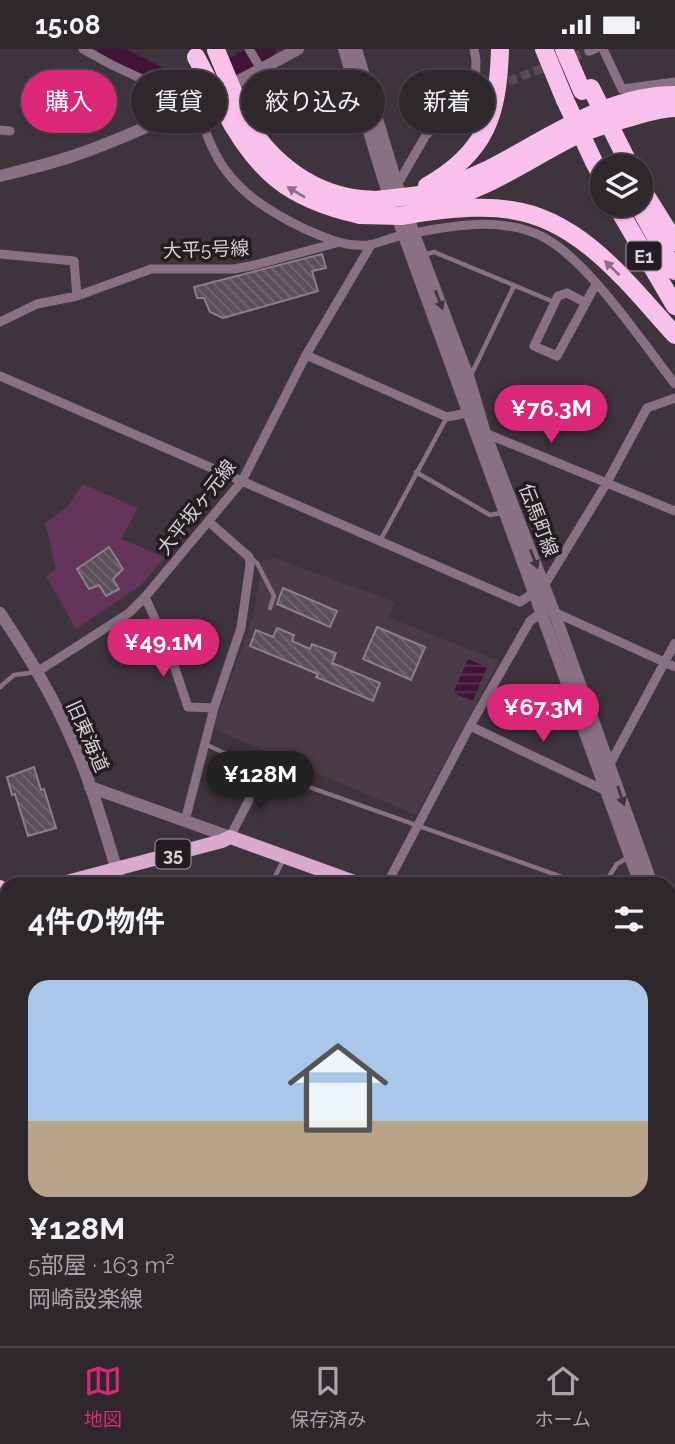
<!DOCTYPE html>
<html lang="ja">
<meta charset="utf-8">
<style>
body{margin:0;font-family:Raleway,"Noto Sans JP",sans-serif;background:#3a3338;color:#f1f3f6;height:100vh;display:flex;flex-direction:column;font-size:26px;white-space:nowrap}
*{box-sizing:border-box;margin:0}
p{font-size:23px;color:#a7a5a9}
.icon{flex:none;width:38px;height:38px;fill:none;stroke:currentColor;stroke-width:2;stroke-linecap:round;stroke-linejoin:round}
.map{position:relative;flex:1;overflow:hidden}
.side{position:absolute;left:0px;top:828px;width:676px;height:471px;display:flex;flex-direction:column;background:#2e272c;border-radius:21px 21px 0 0;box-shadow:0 2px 5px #0004,0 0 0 2px #494448}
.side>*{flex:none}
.hud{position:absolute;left:21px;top:21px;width:634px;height:63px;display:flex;gap:14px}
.tools{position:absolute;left:590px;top:105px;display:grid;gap:14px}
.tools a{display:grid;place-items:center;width:63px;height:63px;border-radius:50%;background:#2e272c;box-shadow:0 2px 5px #0004,0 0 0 2px #494448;font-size:35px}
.price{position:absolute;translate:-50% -60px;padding:0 16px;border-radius:24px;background:#db2777;color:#fff;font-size:23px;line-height:46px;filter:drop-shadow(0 2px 4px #0008)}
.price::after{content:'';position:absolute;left:50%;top:42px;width:21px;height:16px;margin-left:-10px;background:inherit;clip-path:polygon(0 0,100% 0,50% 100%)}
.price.current{background:#222;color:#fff}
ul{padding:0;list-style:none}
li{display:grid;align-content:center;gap:14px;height:371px;padding:0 28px}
li span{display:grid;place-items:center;height:217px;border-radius:21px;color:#555}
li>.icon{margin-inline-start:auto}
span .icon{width:126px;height:126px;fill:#fffc;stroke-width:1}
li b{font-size:30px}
h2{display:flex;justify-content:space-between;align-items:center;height:84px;padding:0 28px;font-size:30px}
.pill{padding:0 24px;border-radius:32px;background:#2e272c;box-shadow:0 2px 5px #0004,0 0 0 2px #494448;font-size:24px;line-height:63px}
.pill.current{background:#db2777;color:#fff}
.status{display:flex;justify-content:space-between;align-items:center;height:49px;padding:0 35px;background:#2e272c;direction:ltr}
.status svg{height:19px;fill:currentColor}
.dock{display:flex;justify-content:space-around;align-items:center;height:98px;border-top:2px solid #494448;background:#2e272c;font-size:19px;color:#a7a5a9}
.dock a{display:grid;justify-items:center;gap:4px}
.dock .current{color:#db2777}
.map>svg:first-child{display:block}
.built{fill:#4a3b46}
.garden{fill:#64345b}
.water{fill:url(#water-rules)}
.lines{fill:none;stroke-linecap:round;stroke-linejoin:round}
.river{stroke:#411339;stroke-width:18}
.building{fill:url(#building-back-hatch);stroke:#8b7f88;stroke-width:2}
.minor-tunnel{stroke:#554b52;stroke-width:9;stroke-dasharray:9 4.5;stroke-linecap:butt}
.service{stroke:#897183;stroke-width:4.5}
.minor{stroke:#897183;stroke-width:9}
.tertiary{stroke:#897183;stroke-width:12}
.primary{stroke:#daaace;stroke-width:14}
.trunk{stroke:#eab5dd;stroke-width:16}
.motorway{stroke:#fac0ec;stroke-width:18}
.motorway-bridge{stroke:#fac0ec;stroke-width:18}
.oneway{fill:#8e6e86}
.oneway2{fill:#41363e}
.labels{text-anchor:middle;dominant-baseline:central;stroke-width:7;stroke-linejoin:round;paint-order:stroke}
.shield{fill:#221d21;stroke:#a19a9f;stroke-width:2}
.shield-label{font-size:18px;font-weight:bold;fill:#d7d0d5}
.street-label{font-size:19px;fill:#d7d0d5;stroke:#221d21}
</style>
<div class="status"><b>15:08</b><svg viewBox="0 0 49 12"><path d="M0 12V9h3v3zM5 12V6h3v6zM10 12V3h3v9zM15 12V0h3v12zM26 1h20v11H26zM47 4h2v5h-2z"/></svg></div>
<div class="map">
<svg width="675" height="1297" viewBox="0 0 675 1297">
<defs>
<pattern id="water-rules" width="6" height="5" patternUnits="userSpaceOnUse" patternTransform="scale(1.75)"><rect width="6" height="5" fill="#411339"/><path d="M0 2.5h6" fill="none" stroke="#5c3455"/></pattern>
<pattern id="building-back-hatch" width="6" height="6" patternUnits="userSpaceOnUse" patternTransform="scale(1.75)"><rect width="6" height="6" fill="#5b5058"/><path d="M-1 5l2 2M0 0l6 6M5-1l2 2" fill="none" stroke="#72686f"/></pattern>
</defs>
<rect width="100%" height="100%" fill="#3e343b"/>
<!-- built -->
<path class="built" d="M 274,509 L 395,553 L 388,568 L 499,612 L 416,766 L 213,680 L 253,567 L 262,513 Z
M 675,1183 L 675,1297 L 418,1297 L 417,1292 L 668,1292 L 669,1184 Z"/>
<!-- garden -->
<path class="garden" d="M 83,435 L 138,459 L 121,490 L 165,508 L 140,537 L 76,580 L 46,527 L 56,520 L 45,474 L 68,457 Z"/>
<!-- water -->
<path class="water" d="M 468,610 L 487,618 L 473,652 L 453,644 Z"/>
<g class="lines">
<!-- river -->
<path class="river" d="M 106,0 L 177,36 L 191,38 L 267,0"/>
</g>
<!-- building -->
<path class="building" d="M 322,205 L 326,219 L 312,222 L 318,242 L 223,269 L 210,263 L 204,249 L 197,249 L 194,238 Z
M 109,498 L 123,520 L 113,530 L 119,540 L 106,547 L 99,536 L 89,540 L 77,520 Z
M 283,539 L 337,562 L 330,578 L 277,555 Z
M 377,578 L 425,598 L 411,631 L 363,610 Z
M 277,579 L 294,586 L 292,592 L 310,600 L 312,595 L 336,604 L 332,614 L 380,634 L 373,652 L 316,628 L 318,625 L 250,597 L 256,581 L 273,588 Z
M 34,718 L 41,741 L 44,740 L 56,779 L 28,787 L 15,745 L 12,746 L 7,728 Z"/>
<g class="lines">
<!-- minor-tunnel -->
<path class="minor-tunnel" d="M 496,37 L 589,2"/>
<!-- service -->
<path class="service" d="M 423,206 L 434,203 L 554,253
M 471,326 L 514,237
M 416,423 L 490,466 L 501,464
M 380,492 L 447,368
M 250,508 L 257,514 L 274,547 L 270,559
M 0,638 L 14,626 L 37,623
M 207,696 L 264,722 L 582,835
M 271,835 L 283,812
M 604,835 L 617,815 L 629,808"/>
<!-- minor -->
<path class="minor" d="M 83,0 L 112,16 L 174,45 L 183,61
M 249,0 L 261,20
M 474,0 L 476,11 L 475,46
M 603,0 L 622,40 L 675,33
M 589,2 L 595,0
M 195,55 C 202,72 207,89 215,104 C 234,142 271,164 307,181 C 328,190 345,198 368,196 C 380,194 392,188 404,186 C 448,177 503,166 545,189 C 589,213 643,294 675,335
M 0,81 L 10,82
M 397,136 L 426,86 L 475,46 L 484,41
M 0,205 L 74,212 L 77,247
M 586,254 L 567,244 L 558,247 L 534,297 L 557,307 L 596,235
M 0,273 L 37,255 L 77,247 L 151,220 L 234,220 L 255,216 L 336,194
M 306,306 L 447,368 L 467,364
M 0,327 L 520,553 L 533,544
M 485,384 L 675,462
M 209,473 L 249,508 L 250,516 L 241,579 L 214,659
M 544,537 L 606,435 L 647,359 L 675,349
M 145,548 L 167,596 L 188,658 L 214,659 L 185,772
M 554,563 L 675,618
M 37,623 L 129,564 L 145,548 L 242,432 L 306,306 L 371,196
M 470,677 L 604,741
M 610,715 L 675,594
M 230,788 L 264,722
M 387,835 L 470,677 L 530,572 L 541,564
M 668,848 L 675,847
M 0,999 L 7,998
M 668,1179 L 675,1179
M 0,1185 L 7,1187
M 275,1292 L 275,1297
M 63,1297 L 65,1292
M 168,1297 L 169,1292"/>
<!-- tertiary -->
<path class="tertiary" d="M 344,0 L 384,132 L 640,835
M 356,0 L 397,136 L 414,185 L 469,330 L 485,384 L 554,563 L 652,835
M 0,127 C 24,121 49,115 73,107 C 152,80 225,40 298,0
M 0,564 C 27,604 53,647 72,691 C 93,737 106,787 121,835
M 90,738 L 230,788
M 668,881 L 675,899
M 668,913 L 675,931
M 668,1003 L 675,999"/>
<!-- primary -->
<path class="primary" d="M 59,835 L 222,792 L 230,788 L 360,835
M 668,933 L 675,932"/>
<!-- trunk -->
<path class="trunk" d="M 0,839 L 7,850
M 0,869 L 7,880
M 201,1292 L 202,1297
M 218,1292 L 219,1297"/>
<!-- motorway -->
<path class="motorway" d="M 544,0 L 565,51
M 564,0 L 582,42
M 238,54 C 259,104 305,144 361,150
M 223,59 C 257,123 288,150 360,166
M 622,101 L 630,117
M 594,113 L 602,128
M 427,137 C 487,103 498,65 500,0
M 640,137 L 675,193
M 420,146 C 444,139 468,130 491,119 C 549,89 607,46 675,46
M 432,154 C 481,143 520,116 563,93 C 583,82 606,75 628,69 C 643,65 659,59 675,59
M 616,156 L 675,257
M 638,156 L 675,222
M 425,163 C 453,160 483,156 511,161 C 582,171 630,237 675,286"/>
<!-- motorway-bridge -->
<path class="motorway-bridge" d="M 216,1 L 238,54
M 196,8 L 223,59
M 591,39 L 622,101
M 565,51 L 594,113
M 361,150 L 376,151 L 420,146
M 360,166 L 401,167 L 425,163"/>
</g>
<!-- one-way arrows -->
<defs><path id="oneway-solid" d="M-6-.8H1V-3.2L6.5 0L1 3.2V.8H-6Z" transform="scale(1.75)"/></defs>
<g class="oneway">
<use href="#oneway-solid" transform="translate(296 143) rotate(-149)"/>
<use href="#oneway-solid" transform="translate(612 219) rotate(-136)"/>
</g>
<g class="oneway2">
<use href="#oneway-solid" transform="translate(439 251) rotate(69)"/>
<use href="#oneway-solid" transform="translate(534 510) rotate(69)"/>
<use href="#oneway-solid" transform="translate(621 747) rotate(71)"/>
</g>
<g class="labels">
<!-- shield labels -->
<g class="shield">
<rect x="626.5" y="192.5" width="35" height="29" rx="5"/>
<rect x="155.5" y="790.5" width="35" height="29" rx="5"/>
</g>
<g class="shield-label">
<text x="644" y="207">E1</text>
<text x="173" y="805">35</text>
</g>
<!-- street labels -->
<g class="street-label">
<text transform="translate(206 200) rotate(-2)">大平5号線</text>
<text transform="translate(196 458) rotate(-52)">大平坂ヶ元線</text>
<text transform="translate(539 471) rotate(69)">伝馬町線</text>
<text transform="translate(88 687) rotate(66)">旧東海道</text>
</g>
</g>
</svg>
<div class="tools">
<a><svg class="icon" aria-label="layers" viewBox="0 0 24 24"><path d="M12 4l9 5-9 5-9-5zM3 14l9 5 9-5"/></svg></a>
</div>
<b class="price" style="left:551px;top:396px">¥76.3M</b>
<b class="price" style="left:163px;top:630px">¥49.1M</b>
<b class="price" style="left:543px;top:695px">¥67.3M</b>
<b class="price current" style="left:260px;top:762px">¥128M</b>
<div class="hud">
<a class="pill current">購入</a>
<a class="pill">賃貸</a>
<a class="pill">絞り込み</a>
<a class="pill">新着</a>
</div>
<section class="side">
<h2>4件の物件<svg class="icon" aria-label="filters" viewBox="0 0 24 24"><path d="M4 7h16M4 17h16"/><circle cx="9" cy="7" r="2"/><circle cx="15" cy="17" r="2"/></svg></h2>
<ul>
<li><span style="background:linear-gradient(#a9c7e8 65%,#b9a48a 0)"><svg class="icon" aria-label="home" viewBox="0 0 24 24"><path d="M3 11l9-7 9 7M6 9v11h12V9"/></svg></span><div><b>¥128M</b><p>5部屋 · 163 m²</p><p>岡崎設楽線</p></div></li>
</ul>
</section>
</div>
<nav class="dock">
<a class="current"><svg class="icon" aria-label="map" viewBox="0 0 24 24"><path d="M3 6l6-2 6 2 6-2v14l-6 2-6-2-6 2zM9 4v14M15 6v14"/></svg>地図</a>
<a><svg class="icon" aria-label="saved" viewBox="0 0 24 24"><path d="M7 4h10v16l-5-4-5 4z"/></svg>保存済み</a>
<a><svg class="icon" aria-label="home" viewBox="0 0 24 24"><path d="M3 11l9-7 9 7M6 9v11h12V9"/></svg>ホーム</a>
</nav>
